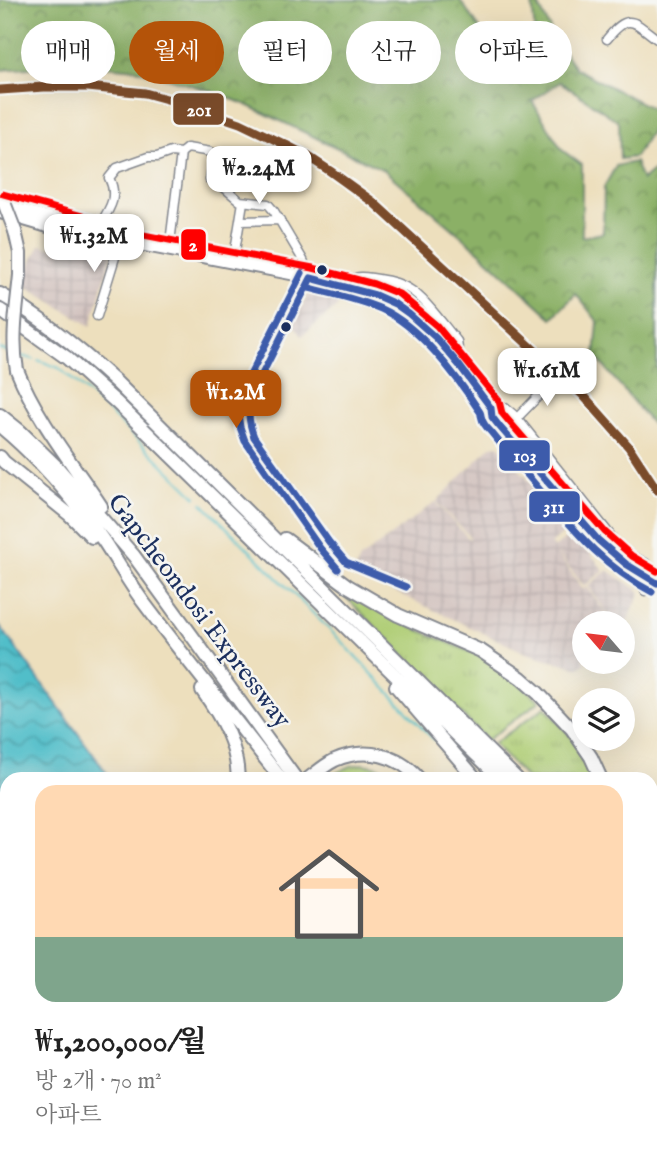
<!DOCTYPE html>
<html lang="ko">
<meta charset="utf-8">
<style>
body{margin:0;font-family:"IM FELL English","Noto Serif KR",serif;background:#f2f2f2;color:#222;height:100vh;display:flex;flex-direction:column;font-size:26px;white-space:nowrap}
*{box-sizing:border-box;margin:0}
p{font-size:23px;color:#767676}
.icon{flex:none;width:38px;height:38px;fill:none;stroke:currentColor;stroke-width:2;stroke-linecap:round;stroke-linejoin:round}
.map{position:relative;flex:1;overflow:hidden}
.details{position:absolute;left:0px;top:772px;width:658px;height:387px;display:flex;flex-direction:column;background:#fff;border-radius:21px 21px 0 0;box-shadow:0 7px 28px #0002}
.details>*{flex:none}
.hud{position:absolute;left:21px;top:21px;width:616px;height:63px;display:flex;gap:14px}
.needle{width:46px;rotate:298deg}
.buttons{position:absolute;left:572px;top:611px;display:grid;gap:14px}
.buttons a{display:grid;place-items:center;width:63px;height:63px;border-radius:50%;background:#fff;box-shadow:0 7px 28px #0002;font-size:35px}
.price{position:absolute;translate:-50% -60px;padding:0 16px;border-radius:14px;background:#fff;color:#222;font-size:23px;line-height:46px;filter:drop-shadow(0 2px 4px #0008)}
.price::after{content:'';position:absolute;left:50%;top:42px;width:21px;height:16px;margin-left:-10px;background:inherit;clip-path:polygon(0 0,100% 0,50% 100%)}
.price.current{background:#b45309;color:#fff}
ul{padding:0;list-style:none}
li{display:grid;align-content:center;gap:14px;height:371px;padding:0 35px}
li+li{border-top:2px solid #e0e0e0}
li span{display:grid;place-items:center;height:217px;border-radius:21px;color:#555}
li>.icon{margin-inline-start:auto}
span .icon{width:126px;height:126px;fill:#fffc;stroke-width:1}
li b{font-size:30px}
.pill{padding:0 24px;border-radius:32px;background:#fff;box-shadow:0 7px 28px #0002;font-size:24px;line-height:63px}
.pill.current{background:#b45309;color:#fff}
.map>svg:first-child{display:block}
.industrial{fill:url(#industrial-grid)}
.grass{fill:url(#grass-tufts);stroke:#657e69;stroke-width:2}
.forest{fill:url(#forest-crowns);stroke:#537062;stroke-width:2}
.water{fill:url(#water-waves);stroke:#367694;stroke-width:2}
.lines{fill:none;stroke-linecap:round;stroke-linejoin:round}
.stream{stroke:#51bec9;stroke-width:2}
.minor-tunnel{stroke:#c3bcaa;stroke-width:8;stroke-dasharray:8 4;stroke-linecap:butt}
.minor-casing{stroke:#84878e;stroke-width:11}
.major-casing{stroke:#84878e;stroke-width:14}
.highway-casing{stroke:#84878e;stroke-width:16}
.minor{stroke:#fff;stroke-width:8}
.major{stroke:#fff;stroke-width:10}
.highway{stroke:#fff;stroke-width:12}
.rail{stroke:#1b2f5e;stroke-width:2;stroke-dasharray:10 5;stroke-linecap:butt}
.major-bridge-casing{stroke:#84878e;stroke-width:14;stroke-linecap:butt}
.highway-bridge-casing{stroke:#84878e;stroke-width:16;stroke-linecap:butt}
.major-bridge{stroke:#fff;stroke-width:10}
.highway-bridge{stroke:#fff;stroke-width:12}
.bus-1-casing{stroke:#f6f6f2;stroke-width:12}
.bus-2-casing{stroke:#f6f6f2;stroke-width:12}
.bus-3-casing{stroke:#f6f6f2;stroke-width:12}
.bus-1{stroke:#3d5bab;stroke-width:7}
.bus-2{stroke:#3d5bab;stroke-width:7}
.bus-3{stroke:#f00;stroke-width:7}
.rail-1-casing{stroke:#f6f6f2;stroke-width:14}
.rail-1{stroke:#7a4b2a;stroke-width:9}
.bus-dot{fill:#1b2f5e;stroke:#f6f6f2;stroke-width:2.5}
.labels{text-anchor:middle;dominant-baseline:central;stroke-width:5;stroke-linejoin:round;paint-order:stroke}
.street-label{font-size:26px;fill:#1b2f5e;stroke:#f6f6f2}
.line-badge{stroke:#f6f6f2;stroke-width:2.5}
.badge-label{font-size:19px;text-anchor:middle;font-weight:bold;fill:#fff}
</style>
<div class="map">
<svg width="657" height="1157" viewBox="0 0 657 1157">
<defs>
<pattern id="industrial-grid" width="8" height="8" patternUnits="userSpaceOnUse" patternTransform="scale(1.75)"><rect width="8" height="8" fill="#d0c0bc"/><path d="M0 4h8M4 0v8" fill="none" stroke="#b2a5a4"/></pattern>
<pattern id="grass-tufts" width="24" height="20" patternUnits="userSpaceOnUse" patternTransform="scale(1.75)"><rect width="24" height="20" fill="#afcd74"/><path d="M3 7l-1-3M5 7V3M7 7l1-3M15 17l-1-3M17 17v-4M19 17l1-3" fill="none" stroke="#96b067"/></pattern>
<pattern id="forest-crowns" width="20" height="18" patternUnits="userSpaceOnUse" patternTransform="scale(1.75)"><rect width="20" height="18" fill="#8bb066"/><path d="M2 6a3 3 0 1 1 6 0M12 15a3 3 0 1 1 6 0" fill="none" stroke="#719057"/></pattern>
<pattern id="water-waves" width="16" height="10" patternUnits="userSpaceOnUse" patternTransform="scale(1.75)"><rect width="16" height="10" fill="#51bec9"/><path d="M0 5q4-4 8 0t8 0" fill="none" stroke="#429ba6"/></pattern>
</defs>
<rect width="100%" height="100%" fill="#f6f6f2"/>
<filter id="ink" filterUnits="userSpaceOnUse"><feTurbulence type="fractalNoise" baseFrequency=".0143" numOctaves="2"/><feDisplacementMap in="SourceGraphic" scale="14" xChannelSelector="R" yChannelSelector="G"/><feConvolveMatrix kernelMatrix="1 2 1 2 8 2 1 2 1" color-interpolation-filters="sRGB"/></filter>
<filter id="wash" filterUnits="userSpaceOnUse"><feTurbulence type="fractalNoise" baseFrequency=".00686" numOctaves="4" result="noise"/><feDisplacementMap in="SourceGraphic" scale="28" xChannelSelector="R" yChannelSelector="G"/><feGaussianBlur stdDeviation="1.57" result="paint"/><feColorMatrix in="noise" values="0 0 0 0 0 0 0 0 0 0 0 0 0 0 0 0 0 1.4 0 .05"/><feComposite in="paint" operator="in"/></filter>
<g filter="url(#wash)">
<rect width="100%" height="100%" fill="#eddfbd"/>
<!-- industrial -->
<path class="industrial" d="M 69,242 L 112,253 L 91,326 L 24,285 L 27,270 L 40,245 L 62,250 Z
M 308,294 L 345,300 L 302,336 L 293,324 Z
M 499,445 L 570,528 L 551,544 L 554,548 L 574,532 L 604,571 L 584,586 L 555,550 L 583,589 L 587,587 L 613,623 L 584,623 L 584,662 L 587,662 L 579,668 L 526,653 L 354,573 L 360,559 L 435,502 L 469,539 L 470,537 L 436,502 L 491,446 Z
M 608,570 L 641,592 L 623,630 L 623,623 L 614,623 L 588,586 Z"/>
<!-- grass -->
<path class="grass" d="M 337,588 L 407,625 L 478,655 L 504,671 L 540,701 L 487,740 Z
M 545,707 L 574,740 L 596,779 L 527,779 L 493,744 Z
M 363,764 L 379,767 L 404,779 L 323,779 L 351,766 Z
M 651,830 L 657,835 L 657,907 L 651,901 Z
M 651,939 L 657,944 L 657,1005 L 651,1006 Z"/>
<!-- forest -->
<path class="forest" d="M 0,0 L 460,0 L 513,76 L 536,49 L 532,0 L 536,0 L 555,39 L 576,69 L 657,111 L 657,121 L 635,157 L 620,159 L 619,122 L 560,82 L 532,101 L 562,150 L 582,165 L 582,237 L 603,233 L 604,187 L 616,166 L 635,162 L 642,180 L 657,168 L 657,430 L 595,356 L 598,322 L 576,294 L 552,318 L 473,246 L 384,170 L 247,105 L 208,90 L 136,69 L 85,64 L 0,70 Z"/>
<!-- water -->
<path class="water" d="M 0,626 L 111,779 L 7,779 L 7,831 L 0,822 Z
M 239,1152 L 422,1152 L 432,1157 L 245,1157 Z"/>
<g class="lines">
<!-- stream -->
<path class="stream" d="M 0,349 L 9,352
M 21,356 L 33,359
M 38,360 L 59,368 L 107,410 L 196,497
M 202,503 L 345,645 L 434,740
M 651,948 L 657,949"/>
</g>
</g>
<g filter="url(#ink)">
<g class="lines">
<!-- minor-tunnel -->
<path class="minor-tunnel" d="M 556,378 L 565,367"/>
<defs>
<path id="minor" d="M 607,39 C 629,12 633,21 657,39
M 240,221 L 280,220
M 96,231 C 107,212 120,199 109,178 L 117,168 L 148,157 L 157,157 L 171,152 L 181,153 L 187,148 L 211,152 L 213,159 L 210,180 L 220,184 L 240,201 L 268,204 L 274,211 L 303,260 L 311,278 L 253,392 C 246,410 247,419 254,437 L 329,542 L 346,562
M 169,251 L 181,153
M 233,263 L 243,202
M 343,286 C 352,276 359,276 372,278 C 385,280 398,282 409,289 C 425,298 444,326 457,341 L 458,349 L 454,361
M 97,316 L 120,241
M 483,398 C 497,401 507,408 517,418 L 615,541 L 631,555 L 646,563
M 517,418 L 556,378
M 645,591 L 652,574"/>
<path id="major" d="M 0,204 L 105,233 L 114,240
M 0,213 L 102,243 L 114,240 L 311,278 L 371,294 L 395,304 L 430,333 L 491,408 L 498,412 L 506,421
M 0,976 L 7,980
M 0,984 L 2,992 L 0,998
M 0,1012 L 7,1006"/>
<path id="highway" d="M 15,231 L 20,253 L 20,275
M 0,294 C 43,318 81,350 117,383 L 517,779
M 0,310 L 67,358 L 117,403 L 501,779
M 17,370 C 36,418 72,463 101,506
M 0,415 L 20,431 L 57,467 L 134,556 L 296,779
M 0,426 C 40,459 73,498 103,540 C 117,561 129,583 144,603 C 188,662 236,720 281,779
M 0,457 L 4,462 L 70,515 L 92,537
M 285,539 L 348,586 L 398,615 L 481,651 L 521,678 L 538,693 L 572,729 L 591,757 L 601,779
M 396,686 L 476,779
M 202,690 C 222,718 237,744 238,779
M 308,779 C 317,772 325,765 335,760 C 365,747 398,754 419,779
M 651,823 L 657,827
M 651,912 L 657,918
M 651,929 L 657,935
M 651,1013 L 657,1013
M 573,1152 L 579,1157
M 470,1157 L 474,1152
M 496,1157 L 500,1152"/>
</defs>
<!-- minor casing -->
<use href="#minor" class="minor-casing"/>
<!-- major casing -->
<use href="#major" class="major-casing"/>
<!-- highway casing -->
<use href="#highway" class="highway-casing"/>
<!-- minor -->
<use href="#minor" class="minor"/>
<!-- major -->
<use href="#major" class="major"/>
<!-- highway -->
<use href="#highway" class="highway"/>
<!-- rail -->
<path class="rail" d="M 0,893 L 7,898
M 430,1152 L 438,1157"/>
<defs>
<path id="major-bridge" d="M 506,421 L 569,497
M 499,426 C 518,448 537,471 556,493 C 585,528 615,563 657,583
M 635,563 L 657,575"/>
<path id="highway-bridge" d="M 0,197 L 5,205 L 15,231
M 17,370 C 11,338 17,307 20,275"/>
</defs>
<!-- major-bridge casing -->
<use href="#major-bridge" class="major-bridge-casing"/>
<!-- highway-bridge casing -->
<use href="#highway-bridge" class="highway-bridge-casing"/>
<!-- major-bridge -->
<use href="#major-bridge" class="major-bridge"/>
<!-- highway-bridge -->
<use href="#highway-bridge" class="highway-bridge"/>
<defs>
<path id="bus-1" d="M 311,278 L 375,295 L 395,304 L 409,314 L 436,338 L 459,365 L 491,408 L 492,417 L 499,426 L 598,540 L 626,564 L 657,583
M 311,278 L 253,392 C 247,408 248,421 254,437 L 329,542 L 346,562 L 406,587"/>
<path id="bus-2" d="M 302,273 L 244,387 L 239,401 L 238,414 L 240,427 L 245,441 L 320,548 L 338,569
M 309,288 C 333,294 358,299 381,309 C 419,326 456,375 478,409 C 483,416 479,410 482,419 C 483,424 487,428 491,432 C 507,452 524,471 540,490 C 575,531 604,567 652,592"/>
<path id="bus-3" d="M 3,194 L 108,223 L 118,230 L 313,268 L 374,284 L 399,294 L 437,326 L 499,401 L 502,413 L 507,419 L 605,532 L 632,556 L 657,571"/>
</defs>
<!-- bus-1 casing -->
<use href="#bus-1" class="bus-1-casing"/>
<!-- bus-2 casing -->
<use href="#bus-2" class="bus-2-casing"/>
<!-- bus-3 casing -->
<use href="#bus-3" class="bus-3-casing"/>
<!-- bus-1 -->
<use href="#bus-1" class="bus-1"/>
<!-- bus-2 -->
<use href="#bus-2" class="bus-2"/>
<!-- bus-3 -->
<use href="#bus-3" class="bus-3"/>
<defs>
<path id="rail-1" d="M 0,90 L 44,87 L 88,87 L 145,93 L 181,103 L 240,123 L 286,145 L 309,157 L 330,171 L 373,202 L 583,395 L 629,447 L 657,490"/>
</defs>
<!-- rail-1 casing -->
<use href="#rail-1" class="rail-1-casing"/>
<!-- rail-1 -->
<use href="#rail-1" class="rail-1"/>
</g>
</g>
<!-- markers -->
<g class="bus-dot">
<circle cx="322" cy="270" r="6"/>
<circle cx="286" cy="327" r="6"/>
</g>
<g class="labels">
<!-- street labels -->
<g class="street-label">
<text transform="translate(199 611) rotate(53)">Gapcheondosi Expressway</text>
</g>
</g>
<g class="line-badge">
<rect x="172" y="92" width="53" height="34" rx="7" fill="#7a4b2a"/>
<rect x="180" y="228" width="27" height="33" rx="7" fill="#f00"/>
<rect x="498" y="439" width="53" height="33" rx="7" fill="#3d5bab"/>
<rect x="528" y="490" width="53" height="33" rx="7" fill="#3d5bab"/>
</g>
<g class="badge-label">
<text x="199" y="116">201</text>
<text x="193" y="251">2</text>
<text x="525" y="462">103</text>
<text x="554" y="513">311</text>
</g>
</svg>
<div class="buttons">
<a><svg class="needle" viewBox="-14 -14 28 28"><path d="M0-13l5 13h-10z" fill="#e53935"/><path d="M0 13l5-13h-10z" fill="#767676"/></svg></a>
<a><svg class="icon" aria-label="layers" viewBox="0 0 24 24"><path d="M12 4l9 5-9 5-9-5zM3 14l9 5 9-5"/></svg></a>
</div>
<b class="price" style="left:259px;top:206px">₩2.24M</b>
<b class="price" style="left:94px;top:274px">₩1.32M</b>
<b class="price" style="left:547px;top:408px">₩1.61M</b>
<b class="price current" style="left:236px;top:430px">₩1.2M</b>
<div class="hud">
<a class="pill">매매</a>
<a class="pill current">월세</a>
<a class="pill">필터</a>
<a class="pill">신규</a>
<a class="pill">아파트</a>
</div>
<section class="details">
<ul>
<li><span style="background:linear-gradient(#ffd9b3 70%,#7fa58c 0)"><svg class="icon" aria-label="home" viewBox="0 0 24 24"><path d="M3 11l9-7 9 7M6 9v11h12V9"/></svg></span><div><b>₩1,200,000/월</b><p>방 2개 · 70 m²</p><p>아파트</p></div></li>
</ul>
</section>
</div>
